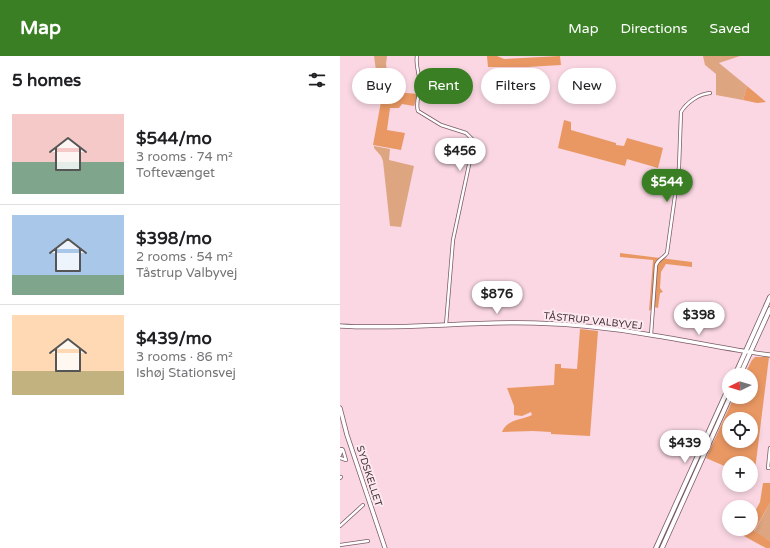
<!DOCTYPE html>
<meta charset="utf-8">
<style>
body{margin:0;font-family:"Varela Round",sans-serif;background:#f6f6f6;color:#202124;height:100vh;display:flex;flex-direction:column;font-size:15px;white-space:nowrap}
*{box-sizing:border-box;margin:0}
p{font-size:13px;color:#757577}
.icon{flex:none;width:22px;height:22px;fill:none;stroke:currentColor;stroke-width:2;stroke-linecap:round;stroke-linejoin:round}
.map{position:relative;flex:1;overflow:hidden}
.drawer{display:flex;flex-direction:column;background:#fff;width:340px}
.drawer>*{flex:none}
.banner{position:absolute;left:12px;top:12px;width:358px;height:36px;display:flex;gap:8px}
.needle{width:26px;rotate:265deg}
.controls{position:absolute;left:382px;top:312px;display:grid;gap:8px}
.controls a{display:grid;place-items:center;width:36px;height:36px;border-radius:50%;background:#fff;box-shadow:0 2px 6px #0003;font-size:20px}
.price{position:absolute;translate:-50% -34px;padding:0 9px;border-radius:14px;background:#fff;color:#222;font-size:13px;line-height:26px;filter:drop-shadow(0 1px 2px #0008)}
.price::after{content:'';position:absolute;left:50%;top:24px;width:12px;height:9px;margin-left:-6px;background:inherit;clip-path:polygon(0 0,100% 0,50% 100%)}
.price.active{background:#3a7f23;color:#fff}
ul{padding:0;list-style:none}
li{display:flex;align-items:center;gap:12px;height:100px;padding:0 12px}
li+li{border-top:1px solid #e0e0e0}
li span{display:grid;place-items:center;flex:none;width:112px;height:80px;border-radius:0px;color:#555}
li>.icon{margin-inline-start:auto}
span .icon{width:48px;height:48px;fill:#fffc;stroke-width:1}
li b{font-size:17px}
h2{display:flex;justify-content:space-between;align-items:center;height:48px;padding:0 12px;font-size:17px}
.pill{padding:0 14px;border-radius:18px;background:#fff;box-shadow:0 2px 6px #0003;font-size:14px;line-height:36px}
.pill.active{background:#3a7f23;color:#fff}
header{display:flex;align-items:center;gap:24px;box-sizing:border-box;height:56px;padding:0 20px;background:#3a7f23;color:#fff}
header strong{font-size:19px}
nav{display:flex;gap:22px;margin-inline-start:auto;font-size:14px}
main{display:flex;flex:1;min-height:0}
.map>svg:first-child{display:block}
.green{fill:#dea581}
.forest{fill:#e99863;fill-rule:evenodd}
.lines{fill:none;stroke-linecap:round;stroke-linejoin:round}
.minor-casing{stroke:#795b66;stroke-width:4}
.tertiary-casing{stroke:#795b66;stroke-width:5}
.secondary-casing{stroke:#795b66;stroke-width:5.5}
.minor{stroke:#fff;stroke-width:2.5}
.tertiary{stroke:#fff;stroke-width:3.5}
.secondary{stroke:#fff;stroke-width:4}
.labels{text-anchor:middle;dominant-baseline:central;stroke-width:4;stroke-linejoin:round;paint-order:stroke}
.street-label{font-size:10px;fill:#3f3136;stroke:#fee8ef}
</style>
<header>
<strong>Map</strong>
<nav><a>Map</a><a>Directions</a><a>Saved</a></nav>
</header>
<main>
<section class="drawer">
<h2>5 homes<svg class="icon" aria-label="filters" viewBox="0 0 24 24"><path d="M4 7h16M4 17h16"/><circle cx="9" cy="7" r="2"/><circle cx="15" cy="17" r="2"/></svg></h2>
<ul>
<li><span style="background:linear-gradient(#f6c9c9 60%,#7fa58c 0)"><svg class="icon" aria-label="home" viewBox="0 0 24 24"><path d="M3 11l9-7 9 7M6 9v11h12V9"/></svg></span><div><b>$544/mo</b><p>3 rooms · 74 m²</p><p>Toftevænget</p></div></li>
<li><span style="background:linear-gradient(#a9c7e8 75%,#7fa58c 0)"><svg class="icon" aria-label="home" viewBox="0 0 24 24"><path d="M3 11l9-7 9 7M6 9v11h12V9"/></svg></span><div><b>$398/mo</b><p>2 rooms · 54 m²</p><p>Tåstrup Valbyvej</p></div></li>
<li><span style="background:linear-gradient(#ffd9b3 70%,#c2b280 0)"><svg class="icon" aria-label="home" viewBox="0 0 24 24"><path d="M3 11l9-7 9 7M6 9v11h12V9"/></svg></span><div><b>$439/mo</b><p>3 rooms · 86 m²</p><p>Ishøj Stationsvej</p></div></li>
</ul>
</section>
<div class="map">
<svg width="430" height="492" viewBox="0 0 430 492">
<rect width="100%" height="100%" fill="#fad7e3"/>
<!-- green -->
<path class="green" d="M 34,0 L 47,0 L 46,8 L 48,24 L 37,22 Z
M 363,0 L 400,0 L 379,7 L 407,30 L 403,44 L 376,39 L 376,18 L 365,9 Z
M 34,90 L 50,93 L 49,104 L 74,110 L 61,171 L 50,170 L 43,105 L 41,100 L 34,92 Z
M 430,447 L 430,485 L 414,476 Z"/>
<!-- forest -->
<path class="forest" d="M 147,0 L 157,0 L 164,3 L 220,0 L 221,9 L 187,11 L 148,11 Z
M 407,30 L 426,46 L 417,47 L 403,44 Z
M 43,35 L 78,38 L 74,50 L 62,48 L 59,52 L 50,52 L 47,74 L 65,77 L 61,94 L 33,89 Z
M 224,64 L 231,66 L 231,74 L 276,87 L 276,89 L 284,90 L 287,82 L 323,92 L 318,112 L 287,103 L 285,110 L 218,92 Z
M 280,197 L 352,206 L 352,211 L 326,208 L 321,216 L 320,232 L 323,236 L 320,237 L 318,252 L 314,251 L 309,255 L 313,204 L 280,201 Z
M 240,273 L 258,275 L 250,380 L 211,378 L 211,376 L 193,375 L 162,376 C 167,363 182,364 192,359 L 191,356 L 182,360 L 174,359 L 174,350 L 167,332 L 214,329 L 215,308 L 221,308 L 221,312 L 237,313 Z
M 415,301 L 429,301 L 414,422 L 411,421 L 411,407 L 389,407 L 389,412 L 366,402 L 394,341 L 411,341 L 411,319 L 404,319 L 412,304 ZM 389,363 L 411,363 L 411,385 L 389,385 Z
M 423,427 L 430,427 L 430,447 L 414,475 L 430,485 L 430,492 L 426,492 L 402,479 L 405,473 L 411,473 L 411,463 L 420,446 Z"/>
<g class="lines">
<defs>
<path id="minor" d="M 77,0 C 75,10 80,19 80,29 C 80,38 75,46 78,55 L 101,69 L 126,77 L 133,84 L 133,90 L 113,184 L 106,269
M 311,279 L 316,209 C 318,203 324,202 327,197 L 339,111 L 341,56 C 347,46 359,38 370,37
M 430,392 L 428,412 L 430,412
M 0,393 L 3,394 L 6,404 L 0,402
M 0,399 L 2,393
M 0,422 L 1,421
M 0,470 L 23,449
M 0,489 L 28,485"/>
<path id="tertiary" d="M 0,270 C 64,274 129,265 194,267 C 233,268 272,272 311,279 C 351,285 390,294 430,299
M 0,352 L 7,379 L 45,492"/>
<path id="secondary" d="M 395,319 L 430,241
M 400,319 L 430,253
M 316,492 L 389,331
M 322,492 L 390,341"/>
</defs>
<!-- minor casing -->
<use href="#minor" class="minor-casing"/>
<!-- tertiary casing -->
<use href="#tertiary" class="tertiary-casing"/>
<!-- secondary casing -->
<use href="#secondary" class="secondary-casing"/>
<!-- minor -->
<use href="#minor" class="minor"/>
<!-- tertiary -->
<use href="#tertiary" class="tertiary"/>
<!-- secondary -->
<use href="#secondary" class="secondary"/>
</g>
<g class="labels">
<!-- street labels -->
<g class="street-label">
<text transform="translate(253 265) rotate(6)">TÅSTRUP VALBYVEJ</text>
<text transform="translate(29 420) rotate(72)">SYDSKELLET</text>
</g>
</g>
</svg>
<div class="controls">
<a><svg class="needle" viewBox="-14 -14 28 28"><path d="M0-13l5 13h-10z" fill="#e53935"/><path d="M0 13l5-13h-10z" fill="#757577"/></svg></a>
<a><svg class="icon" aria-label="locate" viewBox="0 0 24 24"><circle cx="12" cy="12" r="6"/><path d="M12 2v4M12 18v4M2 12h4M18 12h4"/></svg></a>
<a>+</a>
<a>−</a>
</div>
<b class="price" style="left:120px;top:116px">$456</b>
<b class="price active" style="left:327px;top:147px">$544</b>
<b class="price" style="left:157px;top:259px">$876</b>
<b class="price" style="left:359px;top:280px">$398</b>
<b class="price" style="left:345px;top:408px">$439</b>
<div class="banner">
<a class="pill">Buy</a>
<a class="pill active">Rent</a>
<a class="pill">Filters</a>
<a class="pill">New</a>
</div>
</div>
</main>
